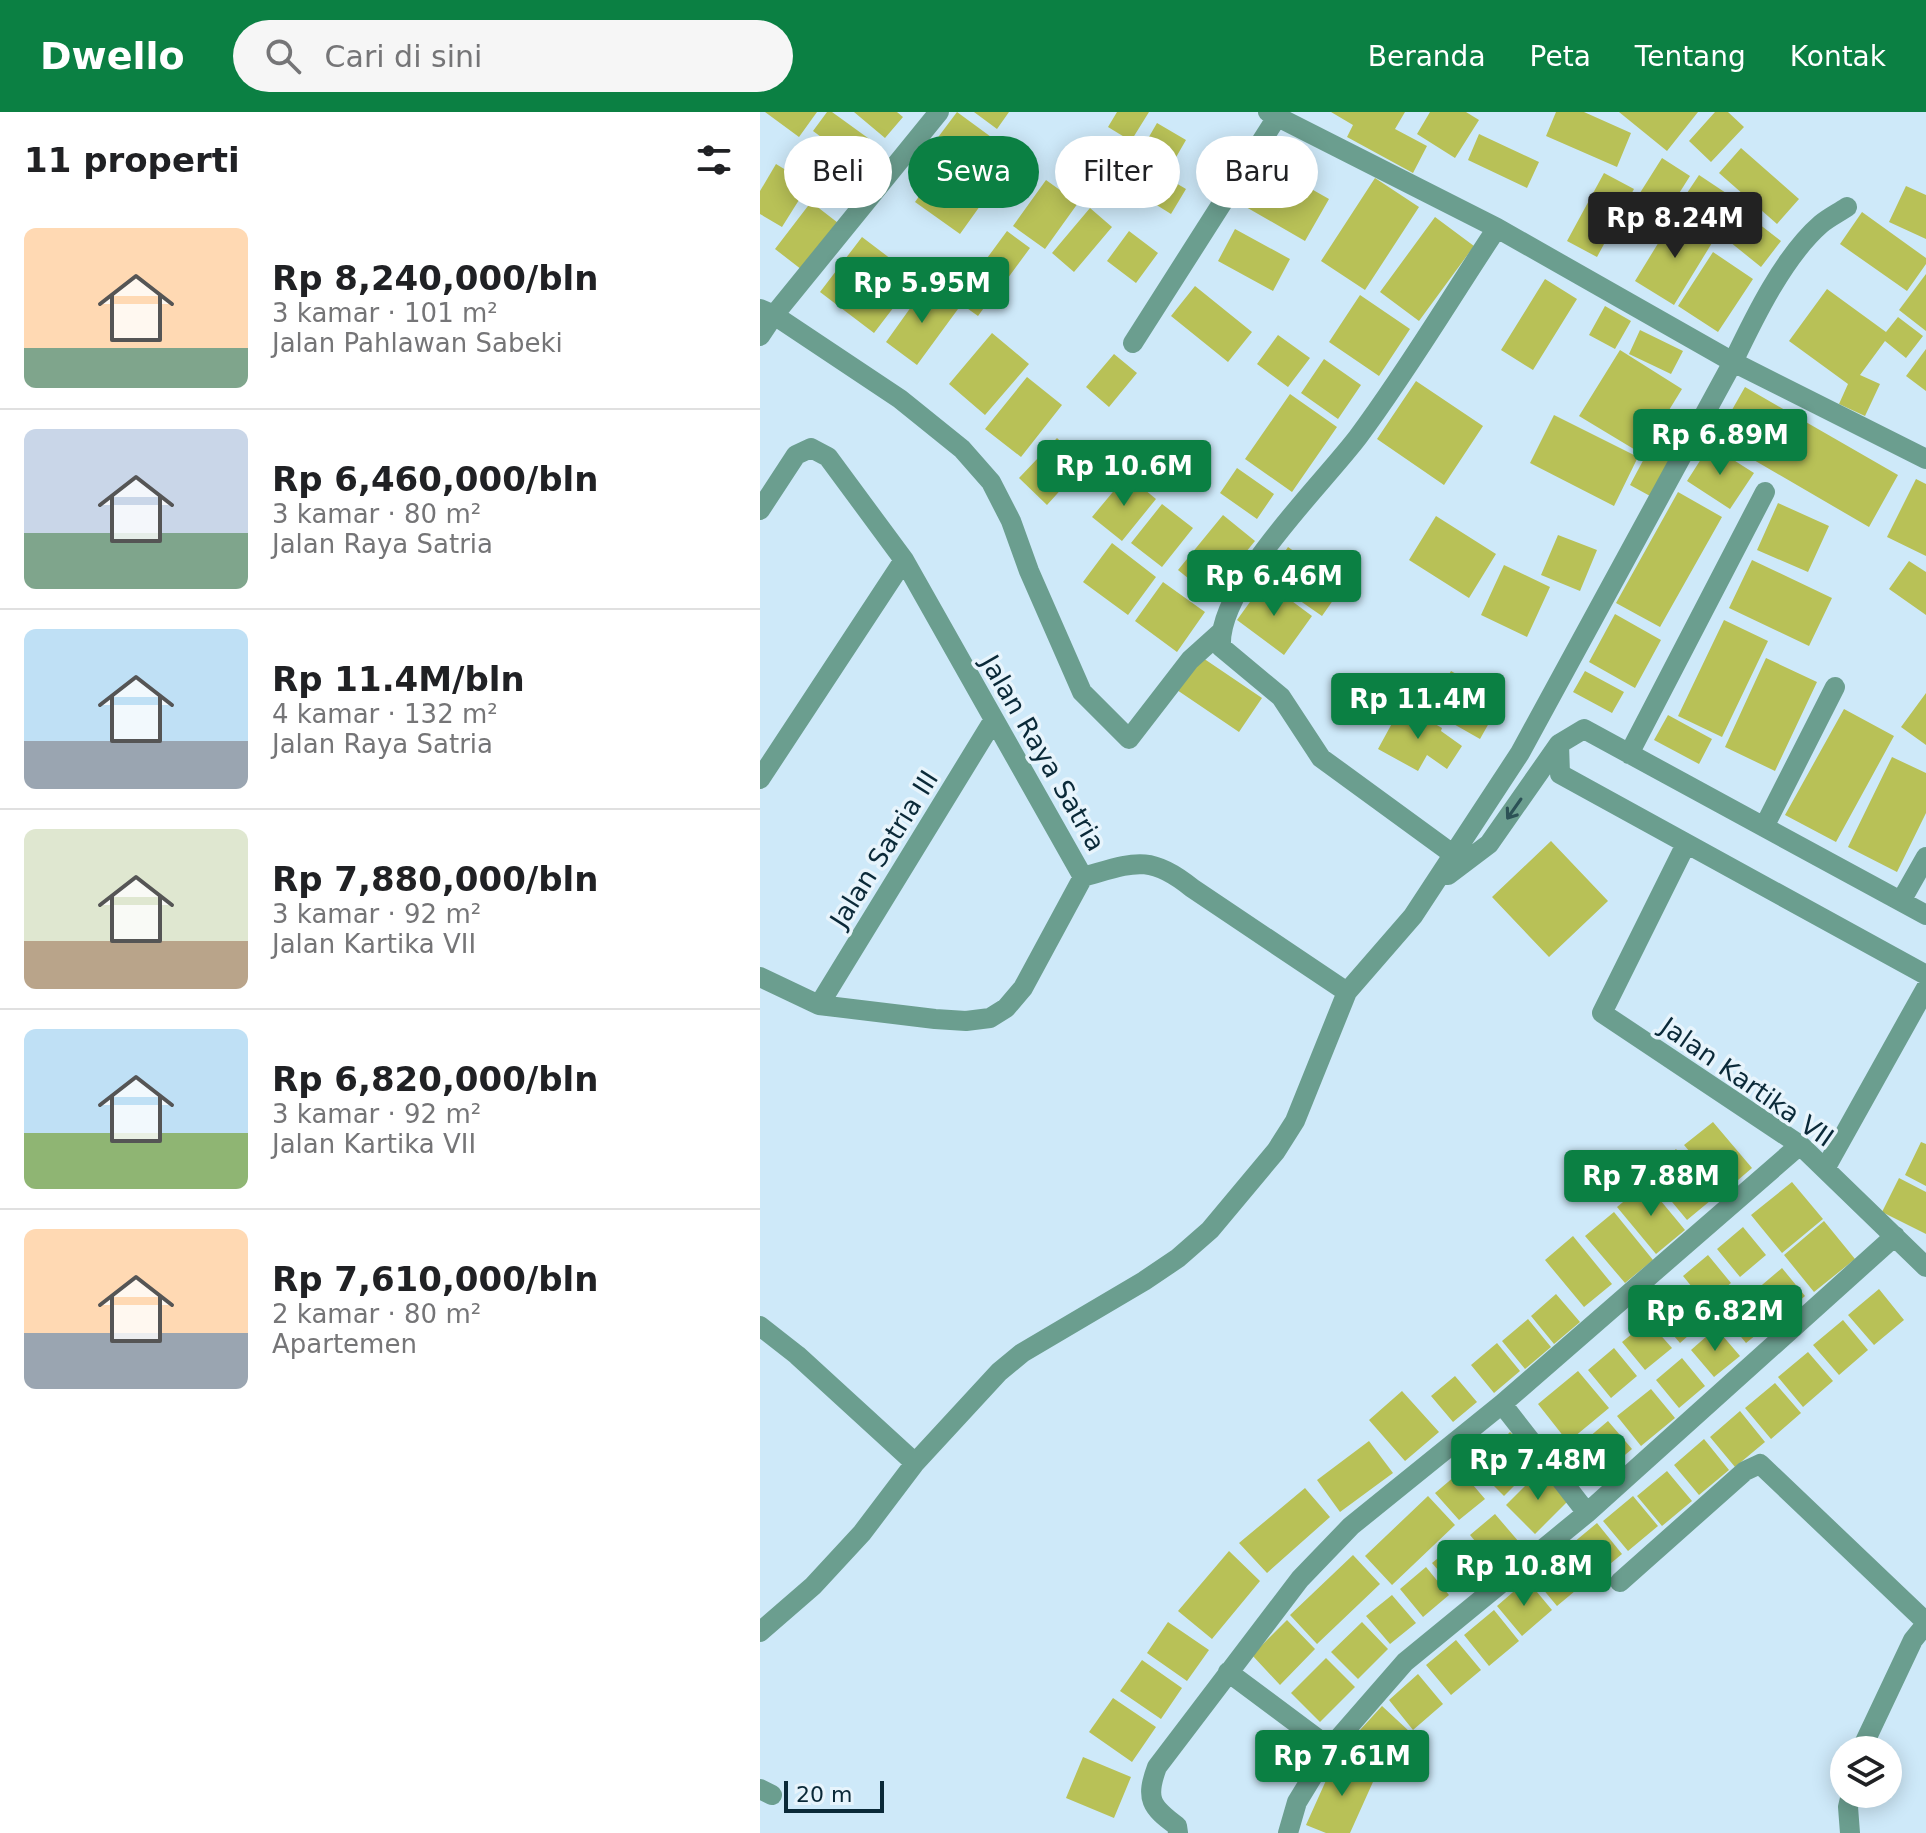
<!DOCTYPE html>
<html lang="id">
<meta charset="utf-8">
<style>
body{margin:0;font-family:"DejaVu Sans",sans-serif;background:#f6f6f6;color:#202124;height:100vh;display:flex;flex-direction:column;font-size:30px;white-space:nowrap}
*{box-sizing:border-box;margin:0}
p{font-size:26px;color:#757577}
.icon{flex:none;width:44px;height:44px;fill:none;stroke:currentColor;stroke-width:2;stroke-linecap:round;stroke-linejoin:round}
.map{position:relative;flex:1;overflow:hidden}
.sheet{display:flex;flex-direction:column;background:#fff;width:760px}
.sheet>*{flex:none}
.top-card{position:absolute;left:24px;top:24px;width:760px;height:72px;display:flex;gap:16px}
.fabs{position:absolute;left:1070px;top:1624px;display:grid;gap:16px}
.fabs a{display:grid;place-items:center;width:72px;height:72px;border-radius:50%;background:#fff;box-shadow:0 4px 20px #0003;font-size:40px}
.scale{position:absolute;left:24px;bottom:20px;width:100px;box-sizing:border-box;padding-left:8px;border:4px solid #0a2938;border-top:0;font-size:22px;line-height:28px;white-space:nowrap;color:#0a2938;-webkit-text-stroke:6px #e7f4fc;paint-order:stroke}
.price{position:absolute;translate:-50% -68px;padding:0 18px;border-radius:8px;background:#0b8043;color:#fff;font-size:26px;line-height:52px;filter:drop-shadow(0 2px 4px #0008)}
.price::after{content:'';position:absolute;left:50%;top:48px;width:24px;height:18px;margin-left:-12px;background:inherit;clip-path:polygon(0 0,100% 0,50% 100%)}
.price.selected{background:#222;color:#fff}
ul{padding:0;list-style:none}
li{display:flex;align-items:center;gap:24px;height:200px;padding:0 24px}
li+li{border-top:2px solid #e0e0e0}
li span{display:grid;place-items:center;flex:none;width:224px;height:160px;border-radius:12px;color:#555}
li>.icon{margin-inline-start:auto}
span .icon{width:96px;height:96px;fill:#fffc;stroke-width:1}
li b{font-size:34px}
h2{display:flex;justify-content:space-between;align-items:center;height:96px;padding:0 24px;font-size:34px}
.tag{padding:0 28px;border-radius:36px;background:#fff;box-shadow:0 4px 20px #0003;font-size:28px;line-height:72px}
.tag.selected{background:#0b8043;color:#fff}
header{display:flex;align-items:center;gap:48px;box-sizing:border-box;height:112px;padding:0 40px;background:#0b8043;color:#fff}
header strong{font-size:38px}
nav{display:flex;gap:44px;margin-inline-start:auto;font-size:28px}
.search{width:560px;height:72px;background:#f6f6f6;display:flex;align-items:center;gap:20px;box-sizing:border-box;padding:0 28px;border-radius:44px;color:#757577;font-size:30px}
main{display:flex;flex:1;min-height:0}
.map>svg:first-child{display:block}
.building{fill:#b8c157}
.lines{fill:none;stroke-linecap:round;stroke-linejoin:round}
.minor{stroke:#6b9e8f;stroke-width:20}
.oneway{stroke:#2c5256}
.labels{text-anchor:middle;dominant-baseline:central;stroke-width:7;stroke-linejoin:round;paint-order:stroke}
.street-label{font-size:26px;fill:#0a2938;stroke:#e7f4fc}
</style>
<header>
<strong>Dwello</strong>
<div class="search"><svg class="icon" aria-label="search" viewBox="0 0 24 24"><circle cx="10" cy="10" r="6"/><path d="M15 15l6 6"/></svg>Cari di sini</div>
<nav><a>Beranda</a><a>Peta</a><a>Tentang</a><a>Kontak</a></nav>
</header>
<main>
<section class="sheet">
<h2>11 properti<svg class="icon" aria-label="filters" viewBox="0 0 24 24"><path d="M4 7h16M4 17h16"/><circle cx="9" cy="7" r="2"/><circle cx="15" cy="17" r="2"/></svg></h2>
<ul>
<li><span style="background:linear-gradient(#ffd9b3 75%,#7fa58c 0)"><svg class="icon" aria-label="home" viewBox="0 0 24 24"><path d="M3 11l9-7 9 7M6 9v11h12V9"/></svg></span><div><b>Rp 8,240,000/bln</b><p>3 kamar · 101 m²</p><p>Jalan Pahlawan Sabeki</p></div></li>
<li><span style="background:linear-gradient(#c9d6e8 65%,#7fa58c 0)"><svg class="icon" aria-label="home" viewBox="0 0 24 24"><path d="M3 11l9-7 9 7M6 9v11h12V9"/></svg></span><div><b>Rp 6,460,000/bln</b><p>3 kamar · 80 m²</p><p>Jalan Raya Satria</p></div></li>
<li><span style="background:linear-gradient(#bfe0f5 70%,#9aa5b1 0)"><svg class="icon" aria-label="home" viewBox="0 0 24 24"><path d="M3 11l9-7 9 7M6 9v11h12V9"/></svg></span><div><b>Rp 11.4M/bln</b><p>4 kamar · 132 m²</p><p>Jalan Raya Satria</p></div></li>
<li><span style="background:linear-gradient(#dfe7d0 70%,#b9a48a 0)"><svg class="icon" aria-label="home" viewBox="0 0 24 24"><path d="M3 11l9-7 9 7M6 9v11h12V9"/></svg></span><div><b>Rp 7,880,000/bln</b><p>3 kamar · 92 m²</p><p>Jalan Kartika VII</p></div></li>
<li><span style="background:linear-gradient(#bfe0f5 65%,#8fb573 0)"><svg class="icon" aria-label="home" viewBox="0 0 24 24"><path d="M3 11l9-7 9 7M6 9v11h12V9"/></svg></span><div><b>Rp 6,820,000/bln</b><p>3 kamar · 92 m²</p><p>Jalan Kartika VII</p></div></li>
<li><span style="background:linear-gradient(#ffd9b3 65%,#9aa5b1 0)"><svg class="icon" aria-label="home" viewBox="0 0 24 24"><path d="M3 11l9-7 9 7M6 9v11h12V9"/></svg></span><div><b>Rp 7,610,000/bln</b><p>2 kamar · 80 m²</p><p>Apartemen</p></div></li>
</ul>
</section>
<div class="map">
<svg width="1166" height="1721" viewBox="0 0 1166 1721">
<rect width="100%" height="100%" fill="#cee9f9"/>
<!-- building -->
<path class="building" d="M 5,0 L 57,0 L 39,25 Z
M 67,0 L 72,0 L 119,34 L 103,56 L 53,19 Z
M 94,0 L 137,0 L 143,5 L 125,26 Z
M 197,0 L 253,41 L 219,86 L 164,44 Z
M 214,0 L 249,0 L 237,17 Z
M 357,0 L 389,0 L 371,29 L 348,15 Z
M 571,0 L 645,0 L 635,17 L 667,34 L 653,61 L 587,25 L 593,13 Z
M 670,0 L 706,0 L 719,8 L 695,46 L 657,22 Z
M 796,0 L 824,0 L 871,21 L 857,55 L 786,24 Z
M 859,0 L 938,0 L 907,39 Z
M 955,0 L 968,0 L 984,15 L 951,50 L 929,29 Z
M 397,11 L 426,28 L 404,66 L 375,49 Z
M 719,22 L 779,50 L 767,76 L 708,48 Z
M 981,36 L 1039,87 L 1017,112 L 959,61 Z
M 71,41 L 106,68 L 90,90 L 55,64 Z
M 902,46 L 930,64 L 901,110 L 873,92 Z
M 502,49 L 569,87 L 545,129 L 479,91 Z
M 16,52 L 49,72 L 22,115 L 0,102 L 0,79 Z
M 844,61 L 874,77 L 837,145 L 807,129 Z
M 175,62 L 220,94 L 200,122 L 155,90 Z
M 939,63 L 978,89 L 963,113 L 923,87 Z
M 615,66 L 659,95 L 605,178 L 561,149 Z
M 409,67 L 426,77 L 411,102 L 395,92 Z
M 286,68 L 318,91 L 285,137 L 253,114 Z
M 1146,74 L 1166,83 L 1166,127 L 1129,110 Z
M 51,90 L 82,114 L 46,161 L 15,137 Z
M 330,96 L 352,115 L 314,160 L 292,141 Z
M 1102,100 L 1166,146 L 1166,152 L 1147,179 L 1080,132 Z
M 916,102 L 955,126 L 914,193 L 875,169 Z
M 675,105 L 714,134 L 659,209 L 620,180 Z
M 990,105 L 1021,129 L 1001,155 L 970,130 Z
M 475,117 L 530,147 L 513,179 L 458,149 Z
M 247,119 L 270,136 L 245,170 L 222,153 Z
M 369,119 L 398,141 L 376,171 L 347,149 Z
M 102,125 L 156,166 L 114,221 L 60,180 Z
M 953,140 L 993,167 L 958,220 L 918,194 Z
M 218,160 L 239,175 L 218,204 L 197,189 Z
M 1166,162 L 1166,219 L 1139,198 Z
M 785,167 L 817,187 L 773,258 L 741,238 Z
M 166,174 L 198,197 L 157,253 L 126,230 Z
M 435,174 L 492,220 L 468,250 L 411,204 Z
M 1067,177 L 1126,220 L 1138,205 L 1163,224 L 1146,246 L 1125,229 L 1100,263 L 1120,272 L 1105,304 L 1079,292 L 1088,272 L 1029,229 Z
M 600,183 L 650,217 L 619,264 L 569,230 Z
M 845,194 L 871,209 L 855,237 L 829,223 Z
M 880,218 L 923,239 L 911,262 L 869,242 Z
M 232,221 L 269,252 L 225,303 L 189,272 Z
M 518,223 L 550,246 L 528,275 L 497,252 Z
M 1166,237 L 1166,279 L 1146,264 Z
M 860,238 L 922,277 L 882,342 L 819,304 Z
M 354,242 L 377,261 L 349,295 L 326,275 Z
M 564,247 L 601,273 L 578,307 L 541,281 Z
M 267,265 L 302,293 L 261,345 L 225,317 Z
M 656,269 L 723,314 L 684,373 L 617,327 Z
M 985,275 L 1138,363 L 1109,415 L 956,326 Z
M 530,282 L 577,315 L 532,380 L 485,347 Z
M 794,303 L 878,345 L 854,394 L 770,351 Z
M 297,326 L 324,352 L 287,393 L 259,366 Z
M 894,328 L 914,339 L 890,384 L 870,373 Z
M 950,333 L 994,361 L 970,397 L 927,369 Z
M 477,356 L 514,382 L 497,407 L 460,381 Z
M 367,363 L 396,387 L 362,429 L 332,405 Z
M 1156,367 L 1166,372 L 1166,444 L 1127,425 Z
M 918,380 L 962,405 L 900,515 L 856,491 Z
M 1018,391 L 1069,414 L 1048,460 L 997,438 Z
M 402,392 L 433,416 L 402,455 L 371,431 Z
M 463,403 L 495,429 L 450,484 L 418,458 Z
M 676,404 L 736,442 L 709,486 L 649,448 Z
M 798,423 L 837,438 L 820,479 L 781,463 Z
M 352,431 L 396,465 L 368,503 L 323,470 Z
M 528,435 L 583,474 L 562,504 L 507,466 Z
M 992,448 L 1072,486 L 1049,534 L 969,496 Z
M 1149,449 L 1166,460 L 1166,503 L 1129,477 Z
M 744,453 L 790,475 L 767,525 L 721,503 Z
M 505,469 L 552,504 L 524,543 L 477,508 Z
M 403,470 L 445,500 L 417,540 L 375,509 Z
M 855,502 L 901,528 L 875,576 L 829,550 Z
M 964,508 L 1008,529 L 962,625 L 918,604 Z
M 440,544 L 502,586 L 479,620 L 417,578 Z
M 1006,546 L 1057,570 L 1015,659 L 965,635 Z
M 691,559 L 742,588 L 720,627 L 669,598 Z
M 825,559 L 864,580 L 852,601 L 813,580 Z
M 1166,581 L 1166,633 L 1141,615 Z
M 642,593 L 682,616 L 681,619 L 702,634 L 687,657 L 667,643 L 658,659 L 618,637 Z
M 1084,597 L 1134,624 L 1076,730 L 1025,703 Z
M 908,603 L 952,627 L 939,652 L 894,628 Z
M 1132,645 L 1166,661 L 1166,701 L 1137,760 L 1088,735 Z
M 791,729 L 848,789 L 789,845 L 732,785 Z
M 953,1010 L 992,1056 L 964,1080 L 924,1033 Z
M 1161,1030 L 1166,1032 L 1166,1074 L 1145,1063 Z
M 916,1037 L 956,1084 L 927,1108 L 888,1061 Z
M 1139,1066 L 1166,1080 L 1166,1122 L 1122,1100 Z
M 1032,1070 L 1063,1107 L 1022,1141 L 991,1103 Z
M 886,1071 L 925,1118 L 896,1142 L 857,1095 Z
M 854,1100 L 893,1148 L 865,1171 L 825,1124 Z
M 1064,1109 L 1095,1147 L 1054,1180 L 1024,1143 Z
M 983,1115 L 1006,1143 L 980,1165 L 957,1137 Z
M 813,1124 L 852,1172 L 824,1195 L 785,1148 Z
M 948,1143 L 971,1171 L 946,1192 L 923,1164 Z
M 1022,1156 L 1045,1184 L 1019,1206 L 996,1178 Z
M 1119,1177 L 1144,1208 L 1114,1233 L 1088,1203 Z
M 922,1181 L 945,1209 L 920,1231 L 896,1203 Z
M 796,1182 L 820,1210 L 794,1232 L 771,1204 Z
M 989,1182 L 1012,1210 L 986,1231 L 963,1203 Z
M 768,1207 L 791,1235 L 765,1257 L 742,1229 Z
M 1083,1208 L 1108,1238 L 1079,1263 L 1053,1233 Z
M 888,1209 L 912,1236 L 885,1258 L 862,1230 Z
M 956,1216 L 980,1244 L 954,1265 L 931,1238 Z
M 737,1231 L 760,1259 L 734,1281 L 711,1253 Z
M 854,1236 L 877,1264 L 851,1286 L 828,1258 Z
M 1048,1240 L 1073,1269 L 1043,1295 L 1018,1265 Z
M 922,1246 L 945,1274 L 919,1296 L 896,1268 Z
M 818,1259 L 849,1296 L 808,1330 L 778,1292 Z
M 695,1264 L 717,1290 L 693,1310 L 671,1284 Z
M 1015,1271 L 1041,1301 L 1011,1327 L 985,1296 Z
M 891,1277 L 915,1306 L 881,1334 L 857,1304 Z
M 642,1279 L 679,1320 L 645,1349 L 609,1308 Z
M 980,1299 L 1005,1330 L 975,1355 L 950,1325 Z
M 848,1309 L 872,1337 L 846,1359 L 822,1331 Z
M 750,1320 L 779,1349 L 744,1384 L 715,1355 Z
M 944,1327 L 969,1358 L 939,1383 L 914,1353 Z
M 609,1329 L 633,1361 L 580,1400 L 557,1368 Z
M 781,1358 L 810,1387 L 775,1422 L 746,1393 Z
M 701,1359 L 725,1387 L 699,1408 L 675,1381 Z
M 907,1359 L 932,1389 L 902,1414 L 877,1384 Z
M 545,1376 L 570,1405 L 507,1461 L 479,1431 Z
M 668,1384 L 695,1413 L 632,1473 L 605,1444 Z
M 873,1384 L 898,1414 L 868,1439 L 843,1409 Z
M 735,1402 L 759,1430 L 733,1451 L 710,1423 Z
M 837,1411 L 862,1442 L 832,1467 L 807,1436 Z
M 699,1429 L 722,1457 L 696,1479 L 672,1451 Z
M 802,1438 L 827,1469 L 797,1494 L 772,1464 Z
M 469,1439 L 500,1469 L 452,1527 L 418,1499 Z
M 593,1443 L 620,1472 L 557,1532 L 530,1503 Z
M 666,1455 L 689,1483 L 663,1505 L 640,1477 Z
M 767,1468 L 792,1498 L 762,1524 L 737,1494 Z
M 632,1483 L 656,1511 L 630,1532 L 606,1504 Z
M 734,1498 L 759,1529 L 729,1554 L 704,1523 Z
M 527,1508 L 555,1537 L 520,1573 L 492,1543 Z
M 408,1510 L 449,1538 L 427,1569 L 387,1541 Z
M 602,1510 L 628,1537 L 598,1567 L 571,1540 Z
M 696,1528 L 721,1558 L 691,1583 L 666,1553 Z
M 566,1546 L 595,1575 L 560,1610 L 531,1581 Z
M 382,1548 L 422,1576 L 401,1607 L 360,1579 Z
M 658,1562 L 683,1592 L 653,1618 L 629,1588 Z
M 353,1586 L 396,1615 L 372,1650 L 329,1620 Z
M 622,1594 L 650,1620 L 618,1655 L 590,1629 Z
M 577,1644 L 617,1661 L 590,1721 L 566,1721 L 546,1713 Z
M 323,1645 L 371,1665 L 354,1706 L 306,1686 Z"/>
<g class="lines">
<!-- minor -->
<path class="minor" d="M 508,0 L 737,116 L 973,250 L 1166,347
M 0,197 L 14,203 L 140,287 L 202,337 L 231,370 L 251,409 L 269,459 L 322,580 L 369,627 L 430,548 L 460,521
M 0,224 L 14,203 L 179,0
M 373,231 L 517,5
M 0,398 L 36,343 L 51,336 L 68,345 L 144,448 L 323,765 C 373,751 389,741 432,776 L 587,880
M 799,632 L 800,662 L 1166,863
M 869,642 L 1005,380
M 0,667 L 144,448
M 1004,715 L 1075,575
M 926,732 L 842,901 L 1040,1033 L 1166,1155
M 694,743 L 561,646 L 521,585 L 461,535 C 457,474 560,375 598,325 C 648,258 691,185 737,116
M 688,763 L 729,732 L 799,632 L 824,617 L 1166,803
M 1141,789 L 1166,745
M 0,865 L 59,893 L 175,907 L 206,909 L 230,906 L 246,896 L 263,876 L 323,765
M 59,893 L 233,609
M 1065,1057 L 1166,876
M 0,1214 L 37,1243 L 155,1351
M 742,1292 L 827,1401
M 860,1470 L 985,1359 L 1000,1352 L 1166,1510
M 0,1520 L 53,1474 L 102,1421 L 155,1351 L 239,1260 L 262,1241 L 384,1169 L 418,1146 L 450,1118 L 516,1039 L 535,1009 L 587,880 L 653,804 L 760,641 L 973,250 C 994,206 1024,144 1061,112 C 1068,106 1078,101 1087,95
M 468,1560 L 570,1636
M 1101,1638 L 1153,1528 L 1166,1512
M 0,1677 L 12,1683
M 418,1721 L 417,1714 C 391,1695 385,1687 397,1655 L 540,1467 L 591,1414 L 742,1292 L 1040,1033
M 528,1721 L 537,1690 L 570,1636 L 645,1550 L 827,1401 L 1135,1124
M 1090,1721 L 1088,1695 L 1091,1682"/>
</g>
<!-- one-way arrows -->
<defs><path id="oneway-shaft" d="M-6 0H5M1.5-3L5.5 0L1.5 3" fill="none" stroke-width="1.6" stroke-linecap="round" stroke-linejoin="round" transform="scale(2)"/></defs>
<use class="oneway" href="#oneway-shaft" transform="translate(754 697) rotate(125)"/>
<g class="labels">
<!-- street labels -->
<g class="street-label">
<text transform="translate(283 641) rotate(60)">Jalan Raya Satria</text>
<text transform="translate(124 737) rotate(-58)">Jalan Satria III</text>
<text transform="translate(987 970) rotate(35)">Jalan Kartika VII</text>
</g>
</g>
</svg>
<div class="fabs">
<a><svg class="icon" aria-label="layers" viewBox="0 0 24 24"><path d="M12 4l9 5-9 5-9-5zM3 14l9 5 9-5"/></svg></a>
</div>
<div class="scale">20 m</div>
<b class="price selected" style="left:915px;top:148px">Rp 8.24M</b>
<b class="price" style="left:162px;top:213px">Rp 5.95M</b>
<b class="price" style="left:960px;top:365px">Rp 6.89M</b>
<b class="price" style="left:364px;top:396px">Rp 10.6M</b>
<b class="price" style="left:514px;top:506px">Rp 6.46M</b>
<b class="price" style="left:658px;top:629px">Rp 11.4M</b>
<b class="price" style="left:891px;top:1106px">Rp 7.88M</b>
<b class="price" style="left:955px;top:1241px">Rp 6.82M</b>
<b class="price" style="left:778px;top:1390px">Rp 7.48M</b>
<b class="price" style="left:764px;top:1496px">Rp 10.8M</b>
<b class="price" style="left:582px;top:1686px">Rp 7.61M</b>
<div class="top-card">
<a class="tag">Beli</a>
<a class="tag selected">Sewa</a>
<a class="tag">Filter</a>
<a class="tag">Baru</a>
</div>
</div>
</main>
